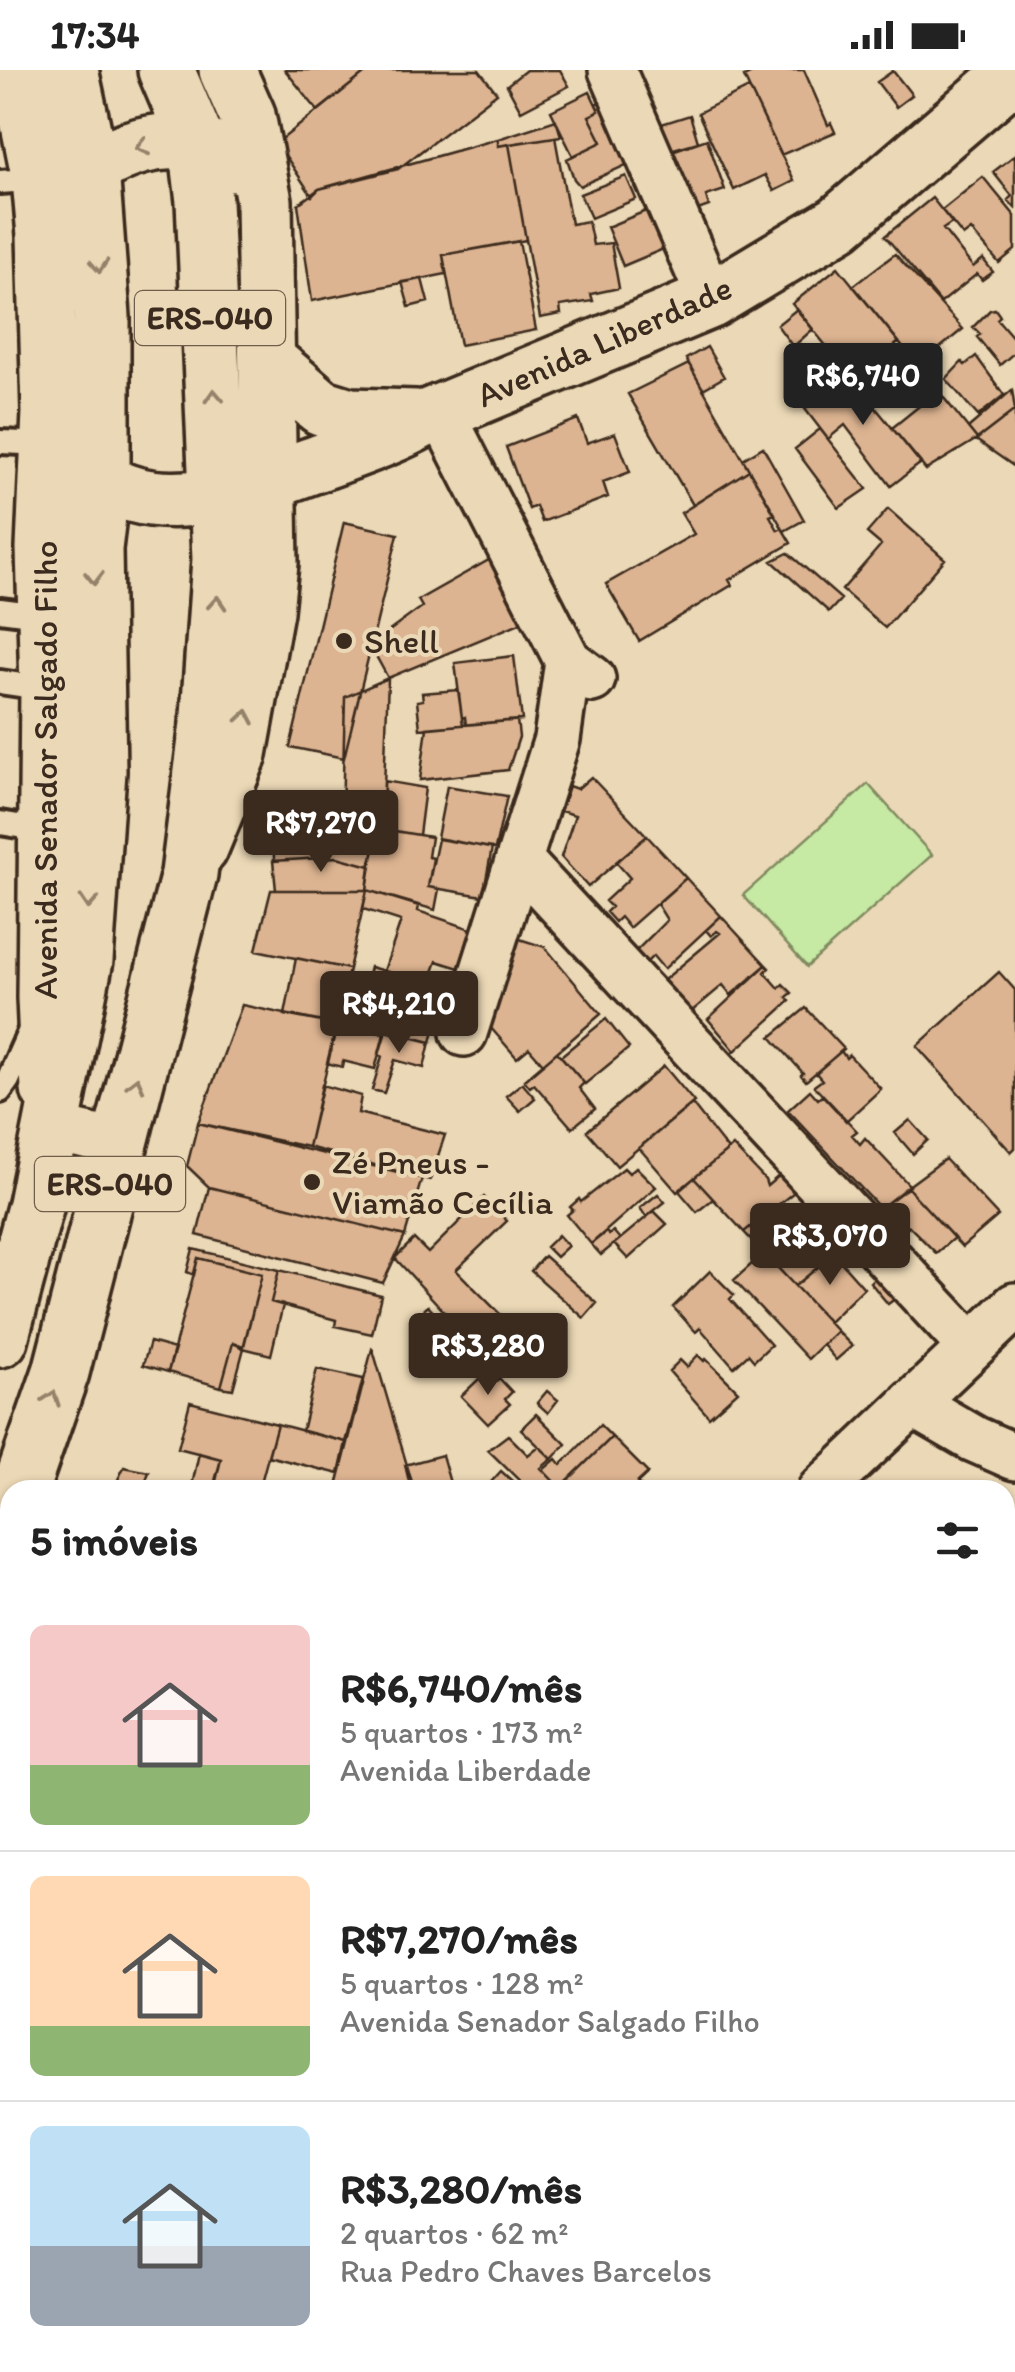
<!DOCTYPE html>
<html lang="pt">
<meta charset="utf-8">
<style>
body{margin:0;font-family:Itim,sans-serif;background:#f2f2f2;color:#222;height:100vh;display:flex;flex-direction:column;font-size:38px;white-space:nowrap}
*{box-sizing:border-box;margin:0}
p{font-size:32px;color:#767676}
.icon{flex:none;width:55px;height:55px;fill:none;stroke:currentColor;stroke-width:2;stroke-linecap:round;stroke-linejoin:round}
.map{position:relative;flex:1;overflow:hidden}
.drawer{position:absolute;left:0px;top:1410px;width:1015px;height:892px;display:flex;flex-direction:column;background:#fff;border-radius:30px 30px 0 0;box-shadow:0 2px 8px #0004}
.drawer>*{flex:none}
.price{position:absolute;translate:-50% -85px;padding:0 22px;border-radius:10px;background:#3b2a1e;color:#fff;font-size:32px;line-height:65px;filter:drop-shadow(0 2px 5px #0008)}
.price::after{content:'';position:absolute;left:50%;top:60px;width:30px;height:22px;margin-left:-15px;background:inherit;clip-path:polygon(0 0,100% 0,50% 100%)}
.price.active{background:#222;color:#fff}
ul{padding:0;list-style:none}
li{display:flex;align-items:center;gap:30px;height:250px;padding:0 30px}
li+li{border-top:2px solid #e0e0e0}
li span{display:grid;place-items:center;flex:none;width:280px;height:200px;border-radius:15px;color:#555}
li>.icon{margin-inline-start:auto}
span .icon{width:120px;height:120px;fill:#fffc;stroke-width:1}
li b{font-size:42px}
h2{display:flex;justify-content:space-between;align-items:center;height:120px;padding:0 30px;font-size:42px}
.status{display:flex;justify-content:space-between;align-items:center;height:70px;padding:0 50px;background:#fff;direction:ltr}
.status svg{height:28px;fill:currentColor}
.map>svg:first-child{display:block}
.green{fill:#c6e9a3;stroke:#808a60;stroke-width:2.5}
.building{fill:#ddb491;stroke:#3b2a1e;stroke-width:2.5}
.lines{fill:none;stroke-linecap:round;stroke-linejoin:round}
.lane-casing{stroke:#3b2a1e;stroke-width:30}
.street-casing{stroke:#3b2a1e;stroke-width:52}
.secondary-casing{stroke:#3b2a1e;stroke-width:62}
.primary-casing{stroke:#3b2a1e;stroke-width:62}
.lane{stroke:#ebd8b6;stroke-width:22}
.street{stroke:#ebd8b6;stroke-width:45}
.secondary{stroke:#ebd8b6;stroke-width:55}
.primary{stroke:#ebd8b6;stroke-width:55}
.oneway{stroke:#93816a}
.poi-dot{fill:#3b2a1e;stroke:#ebd8b6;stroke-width:4}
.labels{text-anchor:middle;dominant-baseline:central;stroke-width:8;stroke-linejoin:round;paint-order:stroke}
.shield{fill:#ebd8b6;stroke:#705e4c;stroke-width:2.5}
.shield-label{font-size:32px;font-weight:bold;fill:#3b2a1e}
.street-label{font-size:35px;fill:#3b2a1e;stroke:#ebd8b6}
.poi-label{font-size:35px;fill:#3b2a1e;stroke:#ebd8b6;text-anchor:start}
</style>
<div class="status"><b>17:34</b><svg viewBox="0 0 49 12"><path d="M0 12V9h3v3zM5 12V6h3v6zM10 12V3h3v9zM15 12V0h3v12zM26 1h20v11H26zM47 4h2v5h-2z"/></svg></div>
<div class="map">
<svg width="1015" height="2302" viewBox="0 0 1015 2302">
<rect width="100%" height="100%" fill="#ebd8b6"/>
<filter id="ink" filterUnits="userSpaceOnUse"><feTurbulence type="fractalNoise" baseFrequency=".01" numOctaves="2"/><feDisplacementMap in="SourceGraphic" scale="20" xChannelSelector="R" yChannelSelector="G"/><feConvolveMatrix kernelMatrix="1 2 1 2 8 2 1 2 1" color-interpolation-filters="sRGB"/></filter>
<g filter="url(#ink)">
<!-- green -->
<path class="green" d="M 868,714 L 932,785 L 807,897 L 743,825 Z"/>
<!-- building -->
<path class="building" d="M 285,0 L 369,0 L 318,41 Z
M 369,0 L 479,0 L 497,23 L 398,99 L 319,119 L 312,126 L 277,73 Z
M 526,0 L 560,0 L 569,16 L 521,41 L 507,15 Z
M 758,0 L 804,0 L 828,55 L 831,53 L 835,62 L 781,85 L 744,7 Z
M 893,1 L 912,25 L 896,37 L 877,12 Z
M 749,18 L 794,111 L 774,121 L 765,105 L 734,120 L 698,43 Z
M 590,22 L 599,41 L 589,46 L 602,72 L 573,86 L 551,41 Z
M 603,30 L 633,92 L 580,116 L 574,109 L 567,89 L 602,72 L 589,46 L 599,41 L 596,34 Z
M 690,45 L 698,72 L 663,82 L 655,56 Z
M 556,50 L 561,66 L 498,76 L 498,69 Z
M 555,67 L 571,154 L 588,151 L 593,175 L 611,173 L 619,218 L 591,224 L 593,231 L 560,236 L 561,244 L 540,248 L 509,74 Z
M 498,69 L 498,76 L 509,74 L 526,170 L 443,185 L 446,204 L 312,231 L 298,134 L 319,119 Z
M 707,69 L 725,120 L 706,126 L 709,136 L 690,143 L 669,82 Z
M 1015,85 L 1015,138 L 1008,130 L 1012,126 L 993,102 Z
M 626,106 L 636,129 L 591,148 L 580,124 Z
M 983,107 L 1015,146 L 1015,180 L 999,193 L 971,160 L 963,166 L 942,140 Z
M 932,128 L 952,153 L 943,159 L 973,197 L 983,189 L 993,202 L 982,210 L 977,204 L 941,233 L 885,166 Z
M 658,136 L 673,175 L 623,196 L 607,157 Z
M 519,171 L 536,260 L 460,275 L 443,185 Z
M 895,184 L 963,259 L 918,296 L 853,216 Z
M 838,197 L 899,272 L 854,310 L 792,234 Z
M 422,209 L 428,232 L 409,237 L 402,212 Z
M 797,239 L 813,259 L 793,277 L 777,255 Z
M 995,239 L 1000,246 L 997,249 L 1015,270 L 1015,282 L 1000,295 L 977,267 L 980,264 L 973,257 L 990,240 Z
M 707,277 L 724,307 L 703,319 L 686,289 Z
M 976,286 L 1004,325 L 978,346 L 946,309 L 962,292 L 965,295 Z
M 689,294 L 749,400 L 693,435 L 628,324 Z
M 919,297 L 977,369 L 926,400 L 892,358 L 923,333 L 904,309 Z
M 848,304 L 921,393 L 891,416 L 845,355 L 828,369 L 805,339 Z
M 1012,320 L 1015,340 L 977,369 L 968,358 Z
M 1015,340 L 1015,397 L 976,370 Z
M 578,349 L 587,373 L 615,363 L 630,402 L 603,412 L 608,427 L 542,452 L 536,436 L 529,439 L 506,377 Z
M 820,359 L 867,419 L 839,438 L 795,379 Z
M 763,377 L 804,450 L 784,461 L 743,389 Z
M 749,400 L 775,444 L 770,446 L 778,460 L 782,458 L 791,473 L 729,510 L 732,515 L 639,571 L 606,514 L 694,464 L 681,443 Z
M 888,439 L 945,489 L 885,558 L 842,520 L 881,475 L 867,463 Z
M 344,452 L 398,464 L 344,688 L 290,677 Z
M 788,483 L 841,529 L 829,542 L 772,491 Z
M 496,486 L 532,548 L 388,608 L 370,575 L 422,537 L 418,530 Z
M 514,586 L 522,650 L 466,655 L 465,647 L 462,648 L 455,593 Z
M 388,608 L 383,745 L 342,746 L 345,627 Z
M 458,620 L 463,655 L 420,659 L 417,631 L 423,630 L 422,623 Z
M 517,650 L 519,667 L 508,700 L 420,710 L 427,658 Z
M 591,707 L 647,766 L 588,817 L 561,787 L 575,745 L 560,741 L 569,716 L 577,719 Z
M 384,711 L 425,718 L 419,765 L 382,759 Z
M 447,716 L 507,726 L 495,779 L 437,768 Z
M 383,745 L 370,796 L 337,787 L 274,791 L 273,747 Z
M 377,758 L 431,767 L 428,787 L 433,788 L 428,817 L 439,819 L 435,840 L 367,820 Z
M 647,766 L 686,808 L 629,858 L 620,847 L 615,852 L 606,842 L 611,837 L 605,831 L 630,808 L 616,792 Z
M 438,769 L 492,778 L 483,826 L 428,817 Z
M 337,787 L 370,796 L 367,820 L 276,820 L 273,791 Z
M 686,808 L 721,846 L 664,899 L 653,886 L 647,892 L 636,881 L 667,850 L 657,834 Z
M 271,820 L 367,820 L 349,899 L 256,880 Z
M 367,820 L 419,836 L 418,841 L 474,860 L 462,899 L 437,891 L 429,913 L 384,901 L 401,851 L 363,839 Z
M 721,846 L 766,895 L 731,925 L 723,915 L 691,942 L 664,910 L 720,863 L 717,861 L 711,866 L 706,860 Z
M 513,867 L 545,877 L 601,944 L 543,994 L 529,978 L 517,988 L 484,950 Z
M 296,888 L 349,899 L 337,955 L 285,945 Z
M 766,895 L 769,898 L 765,902 L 779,918 L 783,914 L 792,923 L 787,927 L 790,931 L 735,981 L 708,949 Z
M 370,897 L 446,918 L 431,972 L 338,949 L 342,933 L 360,938 Z
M 999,902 L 1015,920 L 1015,1078 L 1011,1082 L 917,976 Z
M 242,935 L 337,955 L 308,1077 L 198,1053 Z
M 806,938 L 844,979 L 806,1011 L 801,1005 L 803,1003 L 771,967 Z
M 338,949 L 384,964 L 375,999 L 343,991 L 342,997 L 327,993 Z
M 606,949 L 629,978 L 585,1014 L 561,986 Z
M 386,961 L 430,972 L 424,998 L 395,990 L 384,1023 L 372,1020 L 382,986 L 379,985 Z
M 841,981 L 846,988 L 849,985 L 881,1019 L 846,1051 L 814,1016 L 822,1010 L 816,1003 Z
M 557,982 L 584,1013 L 579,1018 L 595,1039 L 572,1058 L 534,1014 L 530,1017 L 524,1010 Z
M 664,996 L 694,1032 L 617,1096 L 587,1061 Z
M 522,1013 L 535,1028 L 520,1041 L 506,1026 Z
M 322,1015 L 361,1026 L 358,1043 L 445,1065 L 430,1110 L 308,1077 Z
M 810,1020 L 818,1029 L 823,1025 L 857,1061 L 852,1065 L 860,1074 L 865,1068 L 910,1116 L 880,1138 L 788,1040 Z
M 692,1034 L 728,1080 L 677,1122 L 639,1078 Z
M 910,1050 L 928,1070 L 913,1084 L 895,1063 Z
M 198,1053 L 422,1108 L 405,1166 L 209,1117 L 187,1096 Z
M 733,1076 L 765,1110 L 767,1116 L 787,1099 L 803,1115 L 744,1162 L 694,1108 Z
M 945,1089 L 998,1146 L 962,1177 L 907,1117 Z
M 636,1097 L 656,1117 L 591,1174 L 567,1145 L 573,1140 L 570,1137 L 579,1129 L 581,1132 L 624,1098 L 629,1103 Z
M 694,1108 L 713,1129 L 697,1142 L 679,1121 Z
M 209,1117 L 405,1166 L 383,1213 L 197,1165 Z
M 907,1117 L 954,1168 L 936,1183 L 909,1156 L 903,1162 L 882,1137 Z
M 658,1124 L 665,1132 L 646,1147 L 640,1138 Z
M 484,1127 L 507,1151 L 456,1200 L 505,1249 L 476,1276 L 395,1188 L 414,1169 L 428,1183 Z
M 787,1134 L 834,1184 L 795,1216 L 744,1162 L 765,1145 L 769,1150 Z
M 654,1141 L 667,1154 L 628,1189 L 614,1174 Z
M 613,1161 L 620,1169 L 601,1185 L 591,1174 L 606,1162 L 609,1165 Z
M 558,1165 L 568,1176 L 556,1187 L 546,1177 Z
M 193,1179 L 279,1200 L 271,1232 L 283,1235 L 271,1285 L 243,1278 L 262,1204 L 198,1188 L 194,1205 L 187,1202 Z
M 764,1183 L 837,1261 L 808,1289 L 734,1210 Z
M 834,1184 L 864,1218 L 829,1252 L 795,1216 Z
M 544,1186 L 597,1233 L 584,1248 L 531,1201 Z
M 198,1188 L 262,1204 L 244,1276 L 233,1273 L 221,1317 L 168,1302 Z
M 279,1200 L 381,1225 L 372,1264 L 335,1256 L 336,1250 L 271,1232 Z
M 882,1200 L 904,1222 L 888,1234 L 870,1212 Z
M 710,1201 L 734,1225 L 730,1229 L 771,1275 L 754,1291 L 748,1284 L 734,1297 L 700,1258 L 696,1262 L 673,1237 Z
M 428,1236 L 454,1265 L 438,1279 L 412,1251 Z
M 837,1261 L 852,1276 L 836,1290 L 823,1275 Z
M 150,1272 L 175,1279 L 168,1302 L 143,1295 Z
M 233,1273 L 244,1278 L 233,1319 L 221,1317 Z
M 372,1279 L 373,1280 L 414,1419 L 402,1415 L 401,1420 L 336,1420 Z
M 698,1285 L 704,1291 L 706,1289 L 738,1321 L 709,1347 L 669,1301 L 680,1290 L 687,1297 Z
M 317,1299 L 363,1309 L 346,1372 L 302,1361 Z
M 482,1306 L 491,1316 L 499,1308 L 512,1322 L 505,1329 L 510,1334 L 488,1354 L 461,1326 Z
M 547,1321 L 558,1330 L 548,1343 L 537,1333 Z
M 190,1332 L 277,1354 L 259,1420 L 215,1411 L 221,1389 L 178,1378 Z
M 536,1344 L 566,1374 L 552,1389 L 521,1359 Z
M 277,1354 L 346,1372 L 339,1404 L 268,1386 Z
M 600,1355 L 612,1367 L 560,1418 L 543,1400 L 556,1389 L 561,1395 Z
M 508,1365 L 528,1385 L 539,1376 L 552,1389 L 541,1398 L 560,1418 L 558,1420 L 529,1420 L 488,1380 Z
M 612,1367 L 648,1403 L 637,1413 L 645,1420 L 558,1420 Z
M 199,1383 L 221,1389 L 214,1420 L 191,1420 Z
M 442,1385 L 452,1420 L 411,1420 L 405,1395 Z
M 124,1397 L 149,1402 L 145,1413 L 168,1420 L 113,1420 Z
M 501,1401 L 522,1420 L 484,1420 Z
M 1005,1564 L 1015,1564 L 1015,1629 L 1005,1629 Z
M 1005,1629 L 1015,1629 L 1015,1652 L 1005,1652 Z
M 1,1654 L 10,1658 L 10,1784 L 0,1783 Z
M 10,1931 L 10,1976 L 0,1972 L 4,1955 L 0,1953 Z
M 0,2052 L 10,2057 L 10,2080 L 0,2077 Z
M 1005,2235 L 1015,2235 L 1015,2254 L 1005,2254 Z
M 495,2292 L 528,2292 L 551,2301 L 491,2302 Z"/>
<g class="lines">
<defs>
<path id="lane" d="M 0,112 L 40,109
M 0,372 L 47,374
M 0,540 L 47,546
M 0,612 L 48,619
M 0,753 L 49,761
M 0,1021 L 8,1010 L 31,958"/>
<path id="street" d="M 612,0 L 711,230
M 441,342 L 568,591 L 592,609
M 520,791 L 971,1277
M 464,963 L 557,669 L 568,591
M 51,1058 L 121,1074
M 912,1333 L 974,1369 L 1015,1387
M 821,1420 L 1015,1236
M 0,1833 L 10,1831
M 419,2302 L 420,2292"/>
<path id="secondary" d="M 18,0 L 40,109 L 45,165 L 50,342 L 44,478 L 48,619 L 45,928 L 49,1019
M 62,131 C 96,78 183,49 234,94
M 269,292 L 321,337 L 350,346 L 416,348
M 50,342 C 64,366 77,394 101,410 C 167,453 258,415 324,391 C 359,378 392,367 424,349 L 711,230 L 839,153 L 1015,2
M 200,778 L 239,684 L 265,541 L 270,493 L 264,131 L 247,45 L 227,0"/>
<path id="primary" d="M 0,1269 L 36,1134 L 85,890 L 98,701 L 94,479 L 102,411 L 102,247 L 91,98 L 70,0
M 20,1420 L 61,1302 L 189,804 L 209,646 L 220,489 L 204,131 L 197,73 L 166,0
M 0,1479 L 10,1450"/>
</defs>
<!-- lane casing -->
<use href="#lane" class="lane-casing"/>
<!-- street casing -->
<use href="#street" class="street-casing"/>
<!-- secondary casing -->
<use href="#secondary" class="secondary-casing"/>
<!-- primary casing -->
<use href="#primary" class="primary-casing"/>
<!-- lane -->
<use href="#lane" class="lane"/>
<!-- street -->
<use href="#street" class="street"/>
<!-- secondary -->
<use href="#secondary" class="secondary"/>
<!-- primary -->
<use href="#primary" class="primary"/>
</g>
<!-- one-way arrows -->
<defs><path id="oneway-chevron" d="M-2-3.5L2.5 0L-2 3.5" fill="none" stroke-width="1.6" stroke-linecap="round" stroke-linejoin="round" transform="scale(2.5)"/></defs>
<g class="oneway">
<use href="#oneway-chevron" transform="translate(142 77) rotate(166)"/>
<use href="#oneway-chevron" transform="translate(99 196) rotate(86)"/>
<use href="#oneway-chevron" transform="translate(214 326) rotate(-93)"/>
<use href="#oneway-chevron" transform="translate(94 508) rotate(89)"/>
<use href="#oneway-chevron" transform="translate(217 533) rotate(-86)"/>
<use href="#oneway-chevron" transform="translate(246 647) rotate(-80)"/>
<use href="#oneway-chevron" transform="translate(89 832) rotate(94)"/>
<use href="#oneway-chevron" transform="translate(136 1014) rotate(-76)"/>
<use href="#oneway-chevron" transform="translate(52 1328) rotate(-71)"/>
</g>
</g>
<!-- markers -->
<g class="poi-dot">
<circle cx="344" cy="571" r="10"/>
<circle cx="312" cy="1112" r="10"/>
</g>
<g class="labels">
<!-- shield labels -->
<g class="shield">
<rect x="135" y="221" width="150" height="54" rx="8"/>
<rect x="35" y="1087" width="150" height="54" rx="8"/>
</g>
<g class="shield-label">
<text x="210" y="248">ERS-040</text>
<text x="110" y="1114">ERS-040</text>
</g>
<!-- street labels -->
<g class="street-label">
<text transform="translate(604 271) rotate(-24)">Avenida Liberdade</text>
<text transform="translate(45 700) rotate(-90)">Avenida Senador Salgado Filho</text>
</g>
<!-- poi labels -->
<g class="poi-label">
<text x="364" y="571">Shell</text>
<text x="332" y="1092">Zé Pneus -<tspan x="332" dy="40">Viamão Cecília</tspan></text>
</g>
</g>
</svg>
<b class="price active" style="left:863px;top:358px">R$6,740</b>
<b class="price" style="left:321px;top:805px">R$7,270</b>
<b class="price" style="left:399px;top:986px">R$4,210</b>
<b class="price" style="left:830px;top:1218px">R$3,070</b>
<b class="price" style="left:488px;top:1328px">R$3,280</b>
<section class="drawer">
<h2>5 imóveis<svg class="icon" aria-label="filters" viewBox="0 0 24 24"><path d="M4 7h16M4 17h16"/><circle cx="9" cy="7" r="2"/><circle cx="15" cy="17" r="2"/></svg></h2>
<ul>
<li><span style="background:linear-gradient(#f6c9c9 70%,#8fb573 0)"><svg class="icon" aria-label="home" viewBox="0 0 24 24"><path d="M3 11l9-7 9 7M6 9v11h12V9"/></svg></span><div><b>R$6,740/mês</b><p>5 quartos · 173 m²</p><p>Avenida Liberdade</p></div></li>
<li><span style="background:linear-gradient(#ffd9b3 75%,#8fb573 0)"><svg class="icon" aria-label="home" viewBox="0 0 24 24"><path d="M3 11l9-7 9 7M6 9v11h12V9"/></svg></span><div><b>R$7,270/mês</b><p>5 quartos · 128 m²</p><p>Avenida Senador Salgado Filho</p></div></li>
<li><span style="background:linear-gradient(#bfe0f5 60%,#9aa5b1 0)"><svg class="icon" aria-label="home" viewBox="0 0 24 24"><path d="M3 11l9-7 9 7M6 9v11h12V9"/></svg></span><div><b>R$3,280/mês</b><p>2 quartos · 62 m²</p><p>Rua Pedro Chaves Barcelos</p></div></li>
</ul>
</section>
</div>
